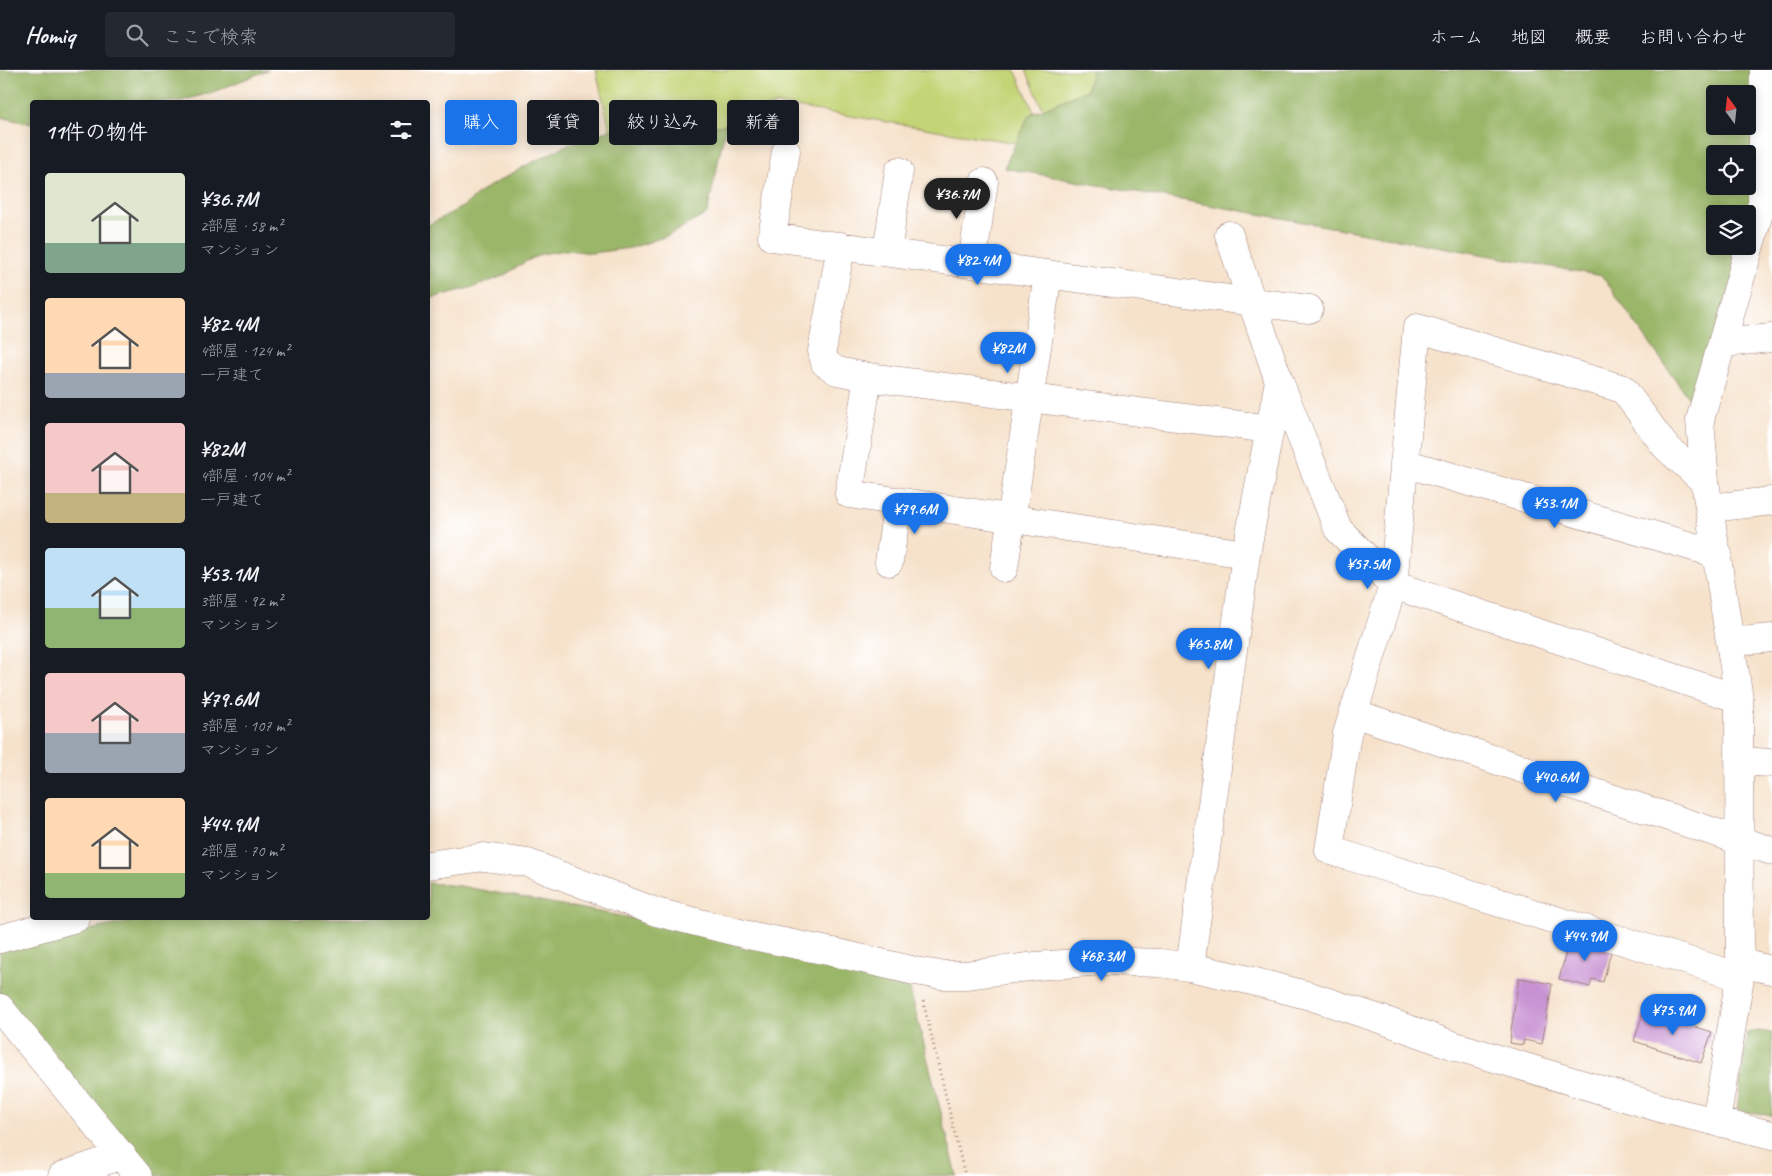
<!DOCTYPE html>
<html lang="ja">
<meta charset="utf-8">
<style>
body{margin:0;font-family:Caveat,"Klee One",sans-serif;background:#242831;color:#f1f3f6;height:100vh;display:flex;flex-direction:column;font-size:19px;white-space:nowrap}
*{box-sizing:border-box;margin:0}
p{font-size:16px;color:#9ea1a6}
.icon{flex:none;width:28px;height:28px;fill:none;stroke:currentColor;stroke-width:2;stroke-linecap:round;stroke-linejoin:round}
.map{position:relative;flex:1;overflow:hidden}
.sheet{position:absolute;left:30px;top:30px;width:400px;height:820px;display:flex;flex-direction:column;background:#171b24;border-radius:5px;box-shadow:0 2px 12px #0003}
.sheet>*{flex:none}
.guide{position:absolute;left:445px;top:30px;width:475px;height:45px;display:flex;gap:10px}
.needle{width:32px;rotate:345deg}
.fabs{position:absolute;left:1706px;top:15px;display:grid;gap:10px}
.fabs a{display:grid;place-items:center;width:50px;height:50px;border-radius:5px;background:#171b24;box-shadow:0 2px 12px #0003;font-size:25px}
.price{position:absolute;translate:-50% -42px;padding:0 11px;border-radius:18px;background:#1a73e8;color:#fff;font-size:16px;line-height:32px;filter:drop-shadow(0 1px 2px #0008)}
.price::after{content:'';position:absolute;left:50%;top:30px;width:15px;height:11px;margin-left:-8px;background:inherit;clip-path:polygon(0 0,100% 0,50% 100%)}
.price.on{background:#222;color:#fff}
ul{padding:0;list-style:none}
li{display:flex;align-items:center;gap:15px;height:125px;padding:0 15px}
li span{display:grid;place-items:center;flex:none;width:140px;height:100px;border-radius:5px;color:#555}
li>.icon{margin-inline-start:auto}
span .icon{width:60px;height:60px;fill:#fffc;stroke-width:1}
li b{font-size:21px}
h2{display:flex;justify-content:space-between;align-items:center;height:60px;padding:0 15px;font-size:21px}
.tag{padding:0 18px;border-radius:5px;background:#171b24;box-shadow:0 2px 12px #0003;font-size:18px;line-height:45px}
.tag.on{background:#1a73e8;color:#fff}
header{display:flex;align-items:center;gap:30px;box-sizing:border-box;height:70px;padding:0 25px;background:#171b24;border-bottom:1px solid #363941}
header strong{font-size:24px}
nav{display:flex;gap:28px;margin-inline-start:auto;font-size:18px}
.search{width:350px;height:45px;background:#242831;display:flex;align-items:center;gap:12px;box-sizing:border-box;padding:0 18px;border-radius:5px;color:#9ea1a6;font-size:19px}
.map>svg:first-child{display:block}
.green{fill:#c3d476;stroke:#867a50}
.forest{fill:#9ab667;stroke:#726a49;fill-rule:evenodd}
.building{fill:#c791d2}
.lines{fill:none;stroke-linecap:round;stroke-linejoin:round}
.minor-casing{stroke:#a0807b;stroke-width:29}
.path{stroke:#a0807b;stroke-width:3;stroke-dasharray:1 4;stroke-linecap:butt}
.minor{stroke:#fff;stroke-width:28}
</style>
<header>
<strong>Homiq</strong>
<div class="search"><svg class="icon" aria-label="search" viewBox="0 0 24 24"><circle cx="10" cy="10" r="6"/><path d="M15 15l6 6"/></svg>ここで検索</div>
<nav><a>ホーム</a><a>地図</a><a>概要</a><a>お問い合わせ</a></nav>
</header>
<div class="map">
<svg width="1772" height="1106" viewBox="0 0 1772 1106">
<rect width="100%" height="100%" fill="#fff"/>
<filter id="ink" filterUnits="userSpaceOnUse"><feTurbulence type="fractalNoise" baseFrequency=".02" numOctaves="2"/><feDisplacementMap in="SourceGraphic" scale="10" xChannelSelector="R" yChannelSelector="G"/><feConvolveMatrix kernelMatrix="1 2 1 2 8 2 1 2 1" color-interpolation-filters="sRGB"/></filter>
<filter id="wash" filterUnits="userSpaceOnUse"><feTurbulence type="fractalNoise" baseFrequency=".0096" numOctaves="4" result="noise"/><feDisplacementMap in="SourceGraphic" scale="20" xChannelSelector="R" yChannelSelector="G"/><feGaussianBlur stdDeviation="1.12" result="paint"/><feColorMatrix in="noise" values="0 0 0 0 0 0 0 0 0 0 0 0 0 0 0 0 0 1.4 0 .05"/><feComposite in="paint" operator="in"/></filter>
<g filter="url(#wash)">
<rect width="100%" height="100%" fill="#f6e2cb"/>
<!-- green -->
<path class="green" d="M 596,0 L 1015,0 L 1034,42 L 1029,45 L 1016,73 L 777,34 L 726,55 L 652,62 L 610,60 Z
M 1026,0 L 1092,0 L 1087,20 L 1043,39 Z"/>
<!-- forest -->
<path class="forest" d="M 0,0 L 268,0 L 213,22 L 178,32 L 32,32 L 32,54 L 0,47 Z
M 1092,0 L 1756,0 L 1752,147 L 1748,144 L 1715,144 L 1715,176 L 1743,176 L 1694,336 L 1602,206 L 1004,98 L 1029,45 L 1087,20 ZM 1715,24 L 1748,24 L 1748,56 L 1715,56 ZM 1715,84 L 1748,84 L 1748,116 L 1715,116 Z
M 726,55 L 707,144 L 667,166 L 631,178 L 593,183 L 566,180 L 541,184 L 525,192 L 503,206 L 477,216 L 428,229 L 428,155 L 464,136 L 483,120 L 525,96 L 569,74 L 610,60 L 652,62 Z
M 428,813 L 460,816 L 733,867 L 836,894 L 910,919 L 957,1106 L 146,1106 L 0,929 L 0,881 L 63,865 L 149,848 L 428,848 Z
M 1759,961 L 1772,963 L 1772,1046 L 1737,1040 L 1747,963 Z"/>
<g id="blocks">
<!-- building -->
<path class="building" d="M 1570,867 L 1612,878 L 1603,912 L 1592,909 L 1590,917 L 1559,909 Z
M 1519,908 L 1552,914 L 1542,974 L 1524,970 L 1523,975 L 1510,973 L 1511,967 L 1510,967 Z
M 1644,940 L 1712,962 L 1701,993 L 1634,971 Z"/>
</g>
</g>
<g filter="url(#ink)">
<use href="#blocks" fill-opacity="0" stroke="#a0807b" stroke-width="1"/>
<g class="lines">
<defs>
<path id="minor" d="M 786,81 L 772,167 L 1252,232 L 1309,239
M 1229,165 L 1279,311 L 1338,459 L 1393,515 L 1739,629
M 841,176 L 822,281 L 825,293 L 837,301 L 868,307 L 1270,359
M 887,182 L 899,101
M 972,194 L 984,112
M 1722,273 L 1772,268
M 868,307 L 849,424 L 1246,484
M 1404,393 L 1718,484
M 1705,412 L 1665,376 L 1623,319 L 1417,258 L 1393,515 L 1347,664 L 1329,780 L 1740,907
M 1710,438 L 1772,431
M 889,492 L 898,431
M 1004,498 L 1048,204
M 1731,572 L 1772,568
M 1353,643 L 1772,781
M 1739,691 L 1772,693
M 428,795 L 484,787 L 528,793 L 656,842 L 748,865 L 833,882 L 915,901 L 941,905 L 966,905 L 1036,896 L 1104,891 L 1160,893 L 1190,897 L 1244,909 L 1310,926 L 1386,951 L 1455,976 L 1518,995 L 1667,1040 L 1772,1065
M 0,869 L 76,848
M 1739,893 L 1772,900
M 1190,897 L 1246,484 L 1279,311
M 0,938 L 138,1106
M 1716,1052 L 1740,907 L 1739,629 L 1705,412 L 1700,350 L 1762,133 L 1764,0
M 62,1106 L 122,1085"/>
</defs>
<!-- minor casing -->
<use href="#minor" class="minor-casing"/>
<!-- path -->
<path class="path" d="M 923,931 L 965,1106"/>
<!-- minor -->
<use href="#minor" class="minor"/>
</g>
</g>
</svg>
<div class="fabs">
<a><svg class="needle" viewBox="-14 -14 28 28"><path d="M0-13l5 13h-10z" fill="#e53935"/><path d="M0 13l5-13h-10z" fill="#9ea1a6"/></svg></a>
<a><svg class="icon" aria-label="locate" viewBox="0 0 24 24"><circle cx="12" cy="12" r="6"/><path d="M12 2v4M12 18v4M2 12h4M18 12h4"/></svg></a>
<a><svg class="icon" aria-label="layers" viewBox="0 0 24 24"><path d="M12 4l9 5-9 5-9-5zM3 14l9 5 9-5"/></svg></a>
</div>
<b class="price on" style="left:957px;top:150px">¥36.7M</b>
<b class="price" style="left:978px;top:216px">¥82.4M</b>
<b class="price" style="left:1008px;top:304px">¥82M</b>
<b class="price" style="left:1555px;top:459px">¥53.1M</b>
<b class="price" style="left:915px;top:465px">¥79.6M</b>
<b class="price" style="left:1368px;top:520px">¥57.5M</b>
<b class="price" style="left:1209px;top:600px">¥65.8M</b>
<b class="price" style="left:1556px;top:733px">¥40.6M</b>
<b class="price" style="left:1585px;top:892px">¥44.9M</b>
<b class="price" style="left:1102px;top:912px">¥68.3M</b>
<b class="price" style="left:1673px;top:966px">¥75.9M</b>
<div class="guide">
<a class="tag on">購入</a>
<a class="tag">賃貸</a>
<a class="tag">絞り込み</a>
<a class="tag">新着</a>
</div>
<section class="sheet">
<h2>11件の物件<svg class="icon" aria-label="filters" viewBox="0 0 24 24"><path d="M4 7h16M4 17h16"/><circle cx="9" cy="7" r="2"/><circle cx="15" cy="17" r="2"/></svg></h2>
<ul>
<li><span style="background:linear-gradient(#dfe7d0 70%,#7fa58c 0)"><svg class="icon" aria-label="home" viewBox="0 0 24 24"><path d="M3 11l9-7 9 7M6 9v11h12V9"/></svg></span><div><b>¥36.7M</b><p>2部屋 · 58 m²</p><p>マンション</p></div></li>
<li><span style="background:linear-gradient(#ffd9b3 75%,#9aa5b1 0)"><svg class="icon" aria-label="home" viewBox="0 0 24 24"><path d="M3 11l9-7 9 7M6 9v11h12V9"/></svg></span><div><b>¥82.4M</b><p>4部屋 · 124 m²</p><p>一戸建て</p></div></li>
<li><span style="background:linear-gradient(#f6c9c9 70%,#c2b280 0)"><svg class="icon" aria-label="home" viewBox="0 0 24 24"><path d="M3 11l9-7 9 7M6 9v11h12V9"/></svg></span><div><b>¥82M</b><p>4部屋 · 104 m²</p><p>一戸建て</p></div></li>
<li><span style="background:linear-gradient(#bfe0f5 60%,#8fb573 0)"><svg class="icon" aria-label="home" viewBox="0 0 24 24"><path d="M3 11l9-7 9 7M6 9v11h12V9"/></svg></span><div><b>¥53.1M</b><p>3部屋 · 92 m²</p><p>マンション</p></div></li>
<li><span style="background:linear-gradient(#f6c9c9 60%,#9aa5b1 0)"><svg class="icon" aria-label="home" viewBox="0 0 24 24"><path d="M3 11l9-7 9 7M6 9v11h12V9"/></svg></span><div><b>¥79.6M</b><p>3部屋 · 107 m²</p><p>マンション</p></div></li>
<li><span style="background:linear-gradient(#ffd9b3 75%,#8fb573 0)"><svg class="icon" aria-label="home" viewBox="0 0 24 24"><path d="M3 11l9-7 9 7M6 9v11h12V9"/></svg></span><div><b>¥44.9M</b><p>2部屋 · 70 m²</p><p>マンション</p></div></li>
</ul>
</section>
</div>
